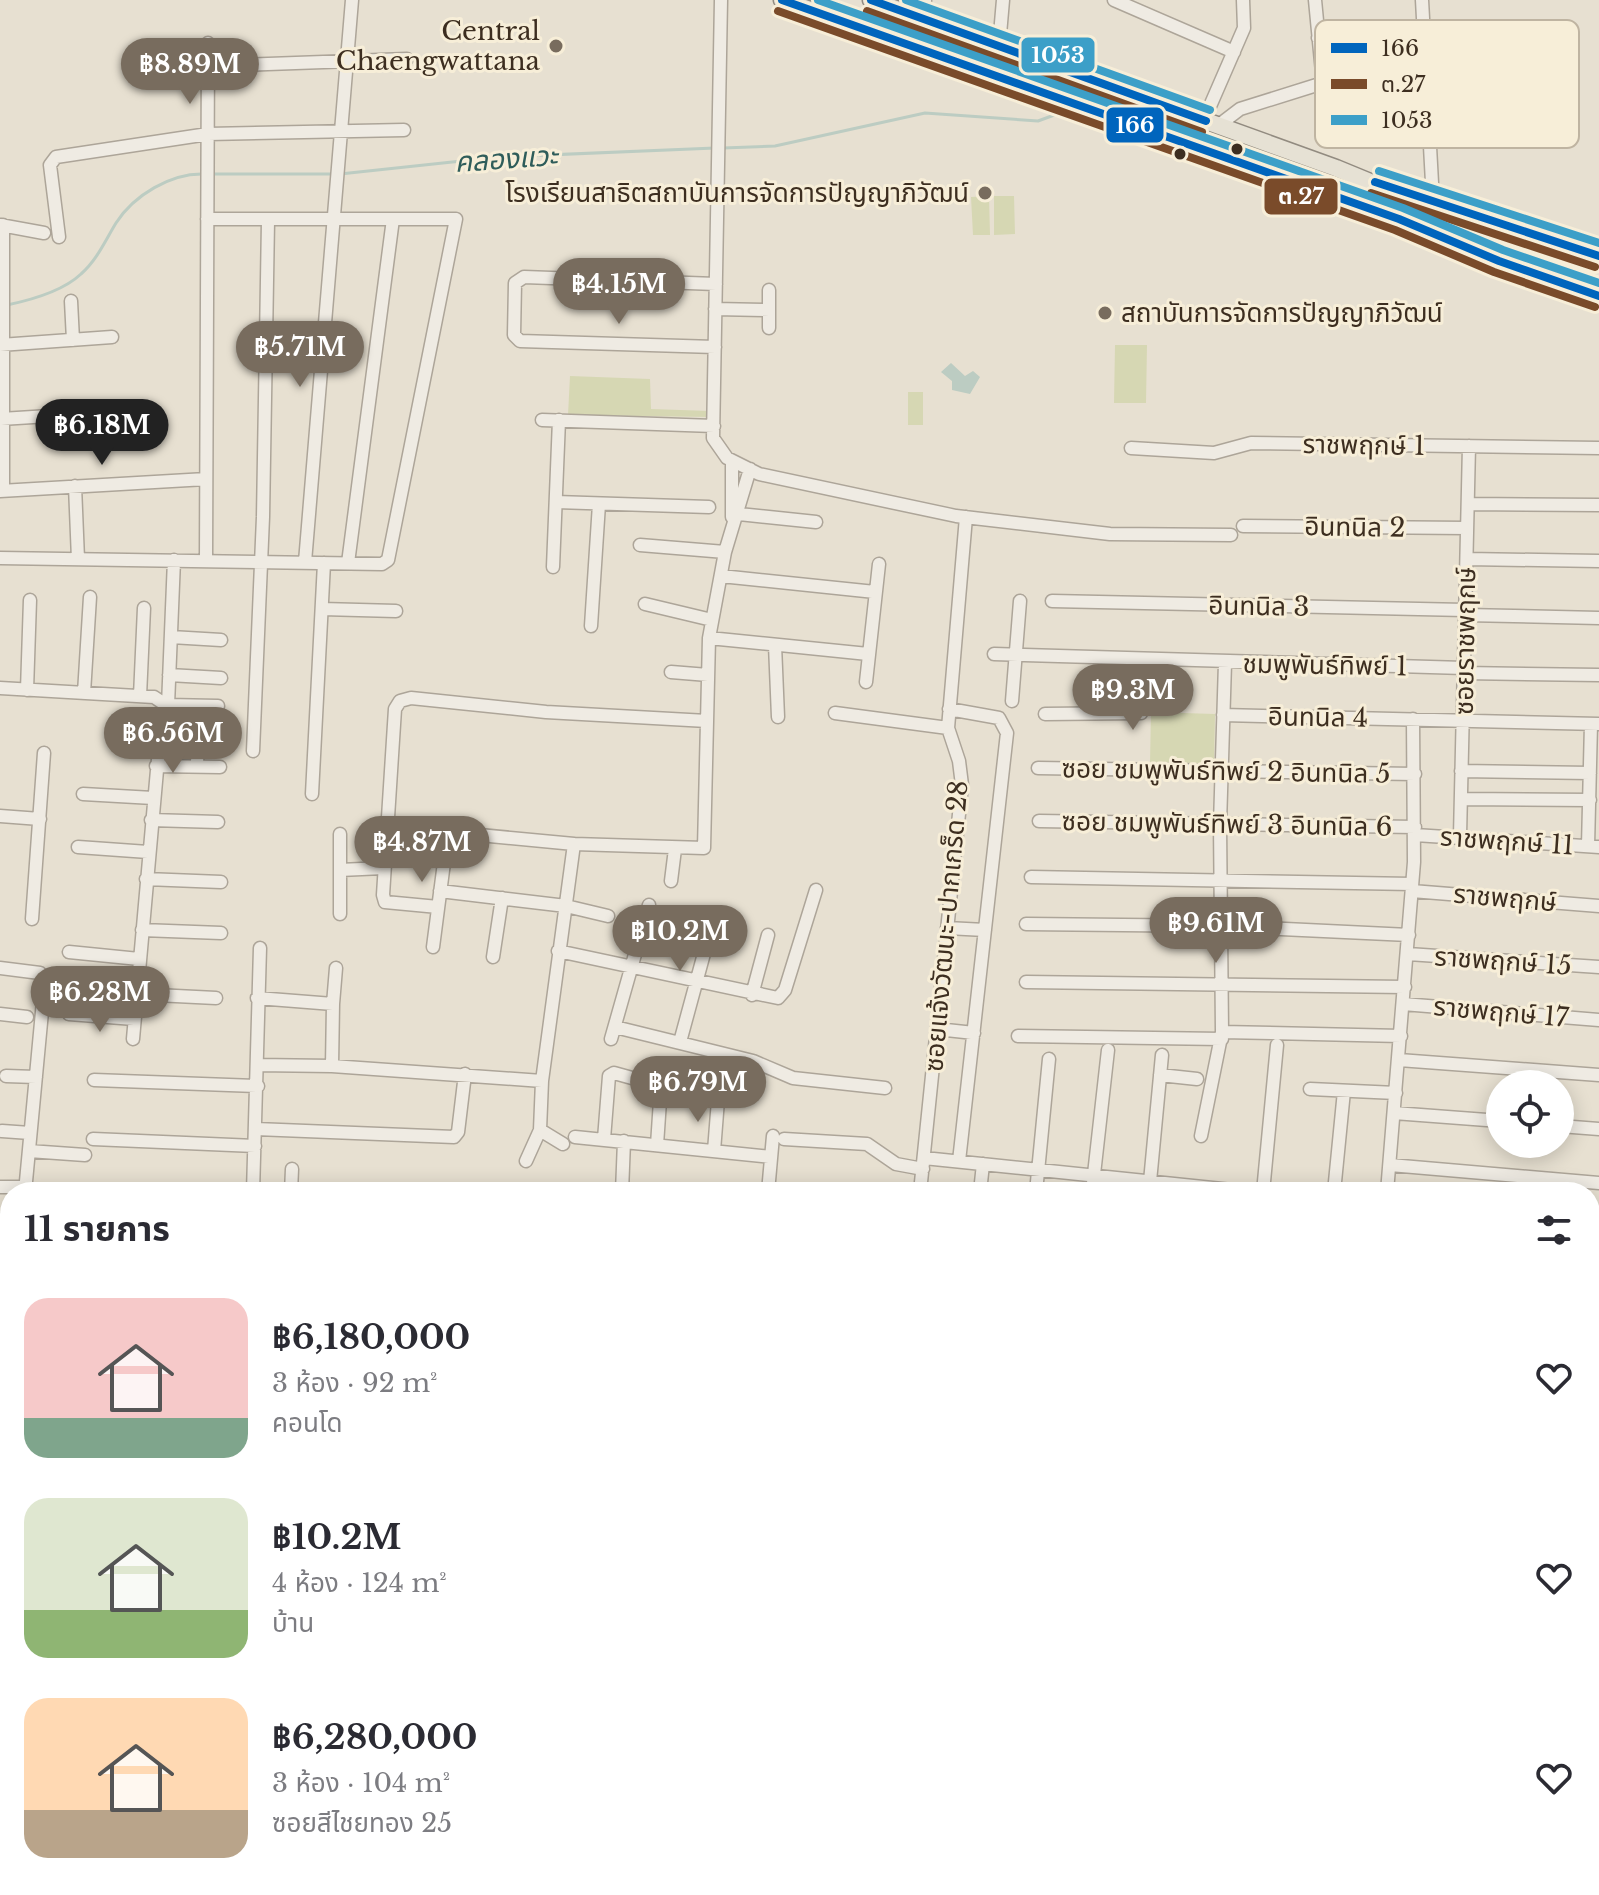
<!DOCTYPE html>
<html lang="th">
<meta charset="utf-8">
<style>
body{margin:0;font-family:"Libre Baskerville","Noto Sans Thai",serif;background:#f7f7f7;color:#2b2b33;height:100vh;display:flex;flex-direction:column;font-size:30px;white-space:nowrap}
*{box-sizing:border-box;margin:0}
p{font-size:26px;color:#7c7c81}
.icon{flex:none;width:44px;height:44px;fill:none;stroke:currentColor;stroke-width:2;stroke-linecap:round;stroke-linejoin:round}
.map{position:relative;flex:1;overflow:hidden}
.panel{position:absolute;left:0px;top:1182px;width:1600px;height:714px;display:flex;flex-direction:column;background:#fff;border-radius:32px 32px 0 0;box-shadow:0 4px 20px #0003}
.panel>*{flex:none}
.buttons{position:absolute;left:1486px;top:1070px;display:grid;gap:16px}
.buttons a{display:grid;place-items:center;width:88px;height:88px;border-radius:50%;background:#fff;box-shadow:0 4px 20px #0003;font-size:40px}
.price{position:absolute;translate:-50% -68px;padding:0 18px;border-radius:28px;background:#786c5e;color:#fff;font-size:26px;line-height:52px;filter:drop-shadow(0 2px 4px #0008)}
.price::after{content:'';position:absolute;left:50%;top:48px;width:24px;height:18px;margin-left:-12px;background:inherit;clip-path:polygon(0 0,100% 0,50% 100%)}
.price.active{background:#222;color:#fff}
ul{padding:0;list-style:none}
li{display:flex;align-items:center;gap:24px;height:200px;padding:0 24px}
li span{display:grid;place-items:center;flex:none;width:224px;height:160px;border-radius:24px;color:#555}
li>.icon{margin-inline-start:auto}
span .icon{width:96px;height:96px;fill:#fffc;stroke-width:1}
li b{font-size:34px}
h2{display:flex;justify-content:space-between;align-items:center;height:96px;padding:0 24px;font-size:34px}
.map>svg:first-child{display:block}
.green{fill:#d6d7b3}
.water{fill:#bcccc2}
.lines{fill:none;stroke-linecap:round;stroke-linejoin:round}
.stream{stroke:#bcccc2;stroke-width:3}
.minor-casing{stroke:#ada599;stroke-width:15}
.major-casing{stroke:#928b80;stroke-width:19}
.minor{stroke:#efebe3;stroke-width:12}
.major{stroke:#e6e1d4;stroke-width:16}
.bus-1-casing{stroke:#f7eed8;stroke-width:14}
.bus-2-casing{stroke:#f7eed8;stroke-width:14}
.bus-3-casing{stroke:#f7eed8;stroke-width:14}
.bus-1{stroke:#0065bd;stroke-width:8}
.bus-2{stroke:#7a4b2a;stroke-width:8}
.bus-3{stroke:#3c9fc8;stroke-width:8}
.poi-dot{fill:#786c5e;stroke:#f7eed8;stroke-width:3}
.bus-dot{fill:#3d2e20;stroke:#f7eed8;stroke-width:3}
.labels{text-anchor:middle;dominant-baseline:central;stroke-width:6;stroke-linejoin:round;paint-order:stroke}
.poi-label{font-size:26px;fill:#3d2e20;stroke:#f7eed8;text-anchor:end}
.street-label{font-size:26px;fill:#3d2e20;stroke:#f7eed8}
.water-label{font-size:28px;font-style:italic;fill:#2f5d5a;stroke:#f7eed8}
.key{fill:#f7eed8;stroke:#bfb4a1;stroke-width:2}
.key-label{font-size:22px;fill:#3d2e20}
.line-badge{stroke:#f7eed8;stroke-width:3}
.badge-label{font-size:22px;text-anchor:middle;font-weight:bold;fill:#fff}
</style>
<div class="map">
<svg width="1599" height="1895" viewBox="0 0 1599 1895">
<rect width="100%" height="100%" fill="#e7e0d1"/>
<!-- green -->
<path class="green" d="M 989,196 L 990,235 L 973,235 L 971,197 Z
M 994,196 L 1014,196 L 1015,234 L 994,235 Z
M 1115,345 L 1147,345 L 1146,403 L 1114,403 Z
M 570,376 L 650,379 L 651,409 L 710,411 L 710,417 L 568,415 Z
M 908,392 L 923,392 L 923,425 L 908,425 Z
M 1151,712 L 1215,714 L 1214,765 L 1150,764 Z"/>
<!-- water -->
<path class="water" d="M 951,363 L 965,376 L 973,371 L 980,377 L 970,394 L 952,390 L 952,381 L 941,372 Z"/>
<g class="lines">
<!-- stream -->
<path class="stream" d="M 723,148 L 775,146 L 925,113 L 1038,121 L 1057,114
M 212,174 L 332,174
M 340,174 L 499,157 L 715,148
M 7,305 C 31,300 63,291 81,274 C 97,260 105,241 116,223 C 134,195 171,173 204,174"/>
<defs>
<path id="minor" d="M 721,0 L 713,438 L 727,458 L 759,474 L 956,516 L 1110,534 L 1231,535
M 1114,0 L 1234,52
M 1422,0 L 1433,201
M 923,18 L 925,0
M 1318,38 L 1383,29
M 999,46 L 1003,0
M 208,66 L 407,59
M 1323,83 L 1398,55
M 1204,120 L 1244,28 L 1243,0
M 1219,125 L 1240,109 L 1323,83 L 1315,0
M 0,225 L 44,233
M 3,225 L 3,491
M 59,237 L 50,165 L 56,157 L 208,134 L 404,130
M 769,290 L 769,328
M 71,301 L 73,340
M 715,309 L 769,310
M 0,345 L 112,337
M 715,347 L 520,341 L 514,335 L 515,283 L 524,277 L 716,284
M 1,419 L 113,412
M 542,420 L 714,426
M 1131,448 L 1214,453 L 1251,443 L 1599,448
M 732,461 L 732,517
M 75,486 L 78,559
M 0,491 L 206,479
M 556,502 L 709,507
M 1468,504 L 1599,505
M 739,514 L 816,522
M 1243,526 L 1467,528
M 640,545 L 725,552
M 0,558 L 382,564 L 388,560 L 456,219 L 207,219
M 1467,559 L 1599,561
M 174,560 L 168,705 L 218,706
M 206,560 L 208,43
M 305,562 L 352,0
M 348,563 L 393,219
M 553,567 L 559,420
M 721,576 L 875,592
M 1052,601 L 1465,610
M 645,604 L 712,620
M 322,609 L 396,611
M 1465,615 L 1599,618
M 591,626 L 599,504
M 171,637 L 221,640
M 709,638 L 868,654
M 775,645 L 778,717
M 994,654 L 1464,668
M 671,672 L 708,675
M 1464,673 L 1599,675
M 169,675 L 221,678
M 866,682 L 879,564
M 0,688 L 154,697 L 163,703 L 133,1039
M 27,690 L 30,600
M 84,693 L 90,597
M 140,696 L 144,608
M 1012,701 L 1020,601
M 949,709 L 999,718 L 1007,733 L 959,1161
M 835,713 L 948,728
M 1045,714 L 1141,713 L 1145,706 L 1148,661
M 1223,715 L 1599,724
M 253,751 L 263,517 L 268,221
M 156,766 L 220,767
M 197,767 L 198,715
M 1038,768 L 1415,774
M 1461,771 L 1590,773
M 83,794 L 153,798
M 312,794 L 324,563
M 1461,799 L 1590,800
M 0,816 L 40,819
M 151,820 L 218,822
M 1039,821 L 1415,827
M 340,834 L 340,914
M 1415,835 L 1599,847
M 1460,836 L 1469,446
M 1588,846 L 1591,724
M 78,847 L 148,852
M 340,870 L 383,868
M 1031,877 L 1412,884
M 146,879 L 221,882
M 671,881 L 675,849
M 440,891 L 566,906 L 608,916
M 1412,891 L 1599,906
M 438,907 L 385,902 L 383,895 L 395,709 L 400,701 L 411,698 L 546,712 L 707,721
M 32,919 L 44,753
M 1026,924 L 1220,926 L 1409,935
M 947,928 L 985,930
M 142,930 L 221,933
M 433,947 L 448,832 L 574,844 L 704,848 L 709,638 L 725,552 L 750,469
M 558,951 L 778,998 L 785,990 L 816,890
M 69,952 L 139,959
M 1408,954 L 1599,967
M 493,957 L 502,898
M 0,968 L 40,973 L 45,980 L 25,1192
M 1026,982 L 1405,987
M 136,994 L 216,998
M 752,995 L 768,935
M 257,998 L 333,1004 L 332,1066
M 333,1004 L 336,968
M 1403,1004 L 1599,1020
M 0,1014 L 27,1017
M 69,1014 L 134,1019
M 615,1027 L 753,1061 L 793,1078 L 885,1088
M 937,1029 L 974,1033
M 1222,1032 L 1401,1036
M 1018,1036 L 1222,1039
M 611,1039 L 649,905
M 680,1042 L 715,913
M 1399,1060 L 1599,1075
M 257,1065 L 332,1066 L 542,1081
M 1160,1075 L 1197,1079
M 6,1076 L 36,1077
M 94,1080 L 258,1086
M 1310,1089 L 1396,1093
M 1394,1113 L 1500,1121
M 1560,1126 L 1599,1129
M 256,1129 L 454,1137 L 458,1132 L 465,1074
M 540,1130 L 563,1144
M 2,1131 L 30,1133
M 1201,1136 L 1222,1032 L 1220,824 L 1225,663
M 575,1137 L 771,1157
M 93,1139 L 255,1146
M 604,1139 L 609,1076 L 614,1073 L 661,1086 L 657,1145
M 784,1139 L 867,1144 L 896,1164 L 923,1169
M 29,1151 L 85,1155
M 714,1151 L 718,1100
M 924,1158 L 1251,1192
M 526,1161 L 540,1130 L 542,1081 L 574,844
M 1390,1165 L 1599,1183
M 0,1187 L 25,1187
M 253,1192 L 260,948
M 291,1192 L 292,1169
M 622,1192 L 624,1141
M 768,1192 L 773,1136
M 920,1192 L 962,785 L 959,761 L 948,728 L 966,517
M 980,1192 L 983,1164
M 1036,1192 L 1049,1059
M 1092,1192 L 1108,1050
M 1149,1192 L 1162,1055
M 1263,1192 L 1277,1045
M 1334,1192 L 1344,1091
M 1387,1192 L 1414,862 L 1413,719
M 0,1220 L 10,1221
M 1590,1235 L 1599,1236
M 0,1274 L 10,1273
M 1590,1291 L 1599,1292
M 1590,1343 L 1599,1344
M 1590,1391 L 1599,1392
M 0,1450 L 10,1452
M 0,1501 L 10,1502
M 1590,1776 L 1599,1764
M 1590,1881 L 1599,1880
M 0,1883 L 10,1863
M 275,1886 L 293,1895
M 1254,1886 L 1259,1895
M 1374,1886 L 1385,1895
M 69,1895 L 74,1886
M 330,1895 L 340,1886
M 396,1895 L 397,1886
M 421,1895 L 438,1886
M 645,1895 L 645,1886
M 717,1895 L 718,1886
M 878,1895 L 880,1886
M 1311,1895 L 1313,1886
M 1324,1895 L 1327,1886"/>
<path id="major" d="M 782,0 L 1399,219 L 1499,261 L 1599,296
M 871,0 L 1336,168 L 1506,238 L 1599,270
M 1467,211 L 1599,256
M 1475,241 L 1599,283"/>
</defs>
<!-- minor casing -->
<use href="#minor" class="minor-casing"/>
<!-- major casing -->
<use href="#major" class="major-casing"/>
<!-- minor -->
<use href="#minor" class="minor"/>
<!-- major -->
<use href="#major" class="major"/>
<defs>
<path id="bus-1" d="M 782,0 L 1399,219 L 1499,261 L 1599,296
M 871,0 L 1206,121
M 1375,182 L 1599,256"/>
<path id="bus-2" d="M 778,11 L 1395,230 L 1494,272 L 1595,307
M 867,11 L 1202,132
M 1371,193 L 1595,267"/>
<path id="bus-3" d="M 818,0 L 1403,208 L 1503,250 L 1599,283
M 906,0 L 1210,110
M 1379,171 L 1599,243"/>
</defs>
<!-- bus-1 casing -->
<use href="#bus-1" class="bus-1-casing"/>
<!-- bus-2 casing -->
<use href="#bus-2" class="bus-2-casing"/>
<!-- bus-3 casing -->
<use href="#bus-3" class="bus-3-casing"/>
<!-- bus-1 -->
<use href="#bus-1" class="bus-1"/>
<!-- bus-2 -->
<use href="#bus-2" class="bus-2"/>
<!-- bus-3 -->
<use href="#bus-3" class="bus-3"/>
</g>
<!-- markers -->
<g class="poi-dot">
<circle cx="556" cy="46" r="8"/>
<circle cx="985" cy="193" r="8"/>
<circle cx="1105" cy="313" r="8"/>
</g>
<g class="bus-dot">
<circle cx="1237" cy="149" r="7"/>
<circle cx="1180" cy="154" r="7"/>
</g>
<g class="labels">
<!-- poi labels -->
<g class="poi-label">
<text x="540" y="31">Central<tspan x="540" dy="30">Chaengwattana</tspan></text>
<text x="969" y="193">โรงเรียนสาธิตสถาบันการจัดการปัญญาภิวัฒน์</text>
<text x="1121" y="313" text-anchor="start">สถาบันการจัดการปัญญาภิวัฒน์</text>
</g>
<!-- street labels -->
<g class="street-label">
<text transform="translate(1364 445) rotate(1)">ราชพฤกษ์ 1</text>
<text transform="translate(1355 527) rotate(1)">อินทนิล 2</text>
<text transform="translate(1259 606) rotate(1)">อินทนิล 3</text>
<text transform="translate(1465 641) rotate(-89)">ซอยราชพฤกษ์</text>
<text transform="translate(1325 665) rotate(1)">ชมพูพันธ์ทิพย์ 1</text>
<text transform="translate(1318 717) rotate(1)">อินทนิล 4</text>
<text transform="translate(1226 771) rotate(1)">ซอย ชมพูพันธ์ทิพย์ 2 อินทนิล 5</text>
<text transform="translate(1227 824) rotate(1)">ซอย ชมพูพันธ์ทิพย์ 3 อินทนิล 6</text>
<text transform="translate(1507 841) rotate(4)">ราชพฤกษ์ 11</text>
<text transform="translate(1505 898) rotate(5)">ราชพฤกษ์</text>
<text transform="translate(946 926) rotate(-85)">ซอยแจ้งวัฒนะ-ปากเกร็ด 28</text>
<text transform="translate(1503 961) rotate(4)">ราชพฤกษ์ 15</text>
<text transform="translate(1501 1012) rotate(5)">ราชพฤกษ์ 17</text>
</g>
<!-- water labels -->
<g class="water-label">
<text transform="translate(506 159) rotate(-4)">คลองแวะ</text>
</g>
</g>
<!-- legend -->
<rect x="1315" y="20" width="264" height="128" rx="12" class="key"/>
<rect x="1331" y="43" width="36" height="10" fill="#0065bd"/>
<rect x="1331" y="79" width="36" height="10" fill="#7a4b2a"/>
<rect x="1331" y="115" width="36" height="10" fill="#3c9fc8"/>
<g class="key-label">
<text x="1381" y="56">166</text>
<text x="1381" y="92">ต.27</text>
<text x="1381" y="128">1053</text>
</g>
<g class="line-badge">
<rect x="1020" y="36" width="76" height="38" rx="8" fill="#3c9fc8"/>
<rect x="1105" y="106" width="60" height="38" rx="8" fill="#0065bd"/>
<rect x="1263" y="177" width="76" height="39" rx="8" fill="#7a4b2a"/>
</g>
<g class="badge-label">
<text x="1058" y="63">1053</text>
<text x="1135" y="133">166</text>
<text x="1301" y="204">ต.27</text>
</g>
</svg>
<div class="buttons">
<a><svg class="icon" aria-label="locate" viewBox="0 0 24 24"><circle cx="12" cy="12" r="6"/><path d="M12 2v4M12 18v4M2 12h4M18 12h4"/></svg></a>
</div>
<b class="price" style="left:190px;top:106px">฿8.89M</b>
<b class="price" style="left:619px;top:326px">฿4.15M</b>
<b class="price" style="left:300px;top:389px">฿5.71M</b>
<b class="price active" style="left:102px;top:467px">฿6.18M</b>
<b class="price" style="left:1133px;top:732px">฿9.3M</b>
<b class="price" style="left:173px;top:775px">฿6.56M</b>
<b class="price" style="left:422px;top:884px">฿4.87M</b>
<b class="price" style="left:1216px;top:965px">฿9.61M</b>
<b class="price" style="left:680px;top:973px">฿10.2M</b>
<b class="price" style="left:100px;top:1034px">฿6.28M</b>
<b class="price" style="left:698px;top:1124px">฿6.79M</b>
<section class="panel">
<h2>11 รายการ<svg class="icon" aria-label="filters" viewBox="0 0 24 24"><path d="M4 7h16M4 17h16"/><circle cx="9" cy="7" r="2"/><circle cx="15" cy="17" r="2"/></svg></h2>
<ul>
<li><span style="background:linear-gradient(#f6c9c9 75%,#7fa58c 0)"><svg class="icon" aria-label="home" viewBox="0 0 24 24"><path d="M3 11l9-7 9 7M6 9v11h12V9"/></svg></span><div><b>฿6,180,000</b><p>3 ห้อง · 92 m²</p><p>คอนโด</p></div><svg class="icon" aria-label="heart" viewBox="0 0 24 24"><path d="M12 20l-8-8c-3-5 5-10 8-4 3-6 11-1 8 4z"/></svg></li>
<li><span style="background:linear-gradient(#dfe7d0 70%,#8fb573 0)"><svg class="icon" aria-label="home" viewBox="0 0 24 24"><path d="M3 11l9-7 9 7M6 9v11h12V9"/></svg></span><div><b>฿10.2M</b><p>4 ห้อง · 124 m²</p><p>บ้าน</p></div><svg class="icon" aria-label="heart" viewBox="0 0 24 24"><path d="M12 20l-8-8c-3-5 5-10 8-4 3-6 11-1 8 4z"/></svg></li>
<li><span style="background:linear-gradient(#ffd9b3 70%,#b9a48a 0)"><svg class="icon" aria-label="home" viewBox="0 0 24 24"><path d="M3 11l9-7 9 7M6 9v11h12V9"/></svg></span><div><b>฿6,280,000</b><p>3 ห้อง · 104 m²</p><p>ซอยสีไชยทอง 25</p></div><svg class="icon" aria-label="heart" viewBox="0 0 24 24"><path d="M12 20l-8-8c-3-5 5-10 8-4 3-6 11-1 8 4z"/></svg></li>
</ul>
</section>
</div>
